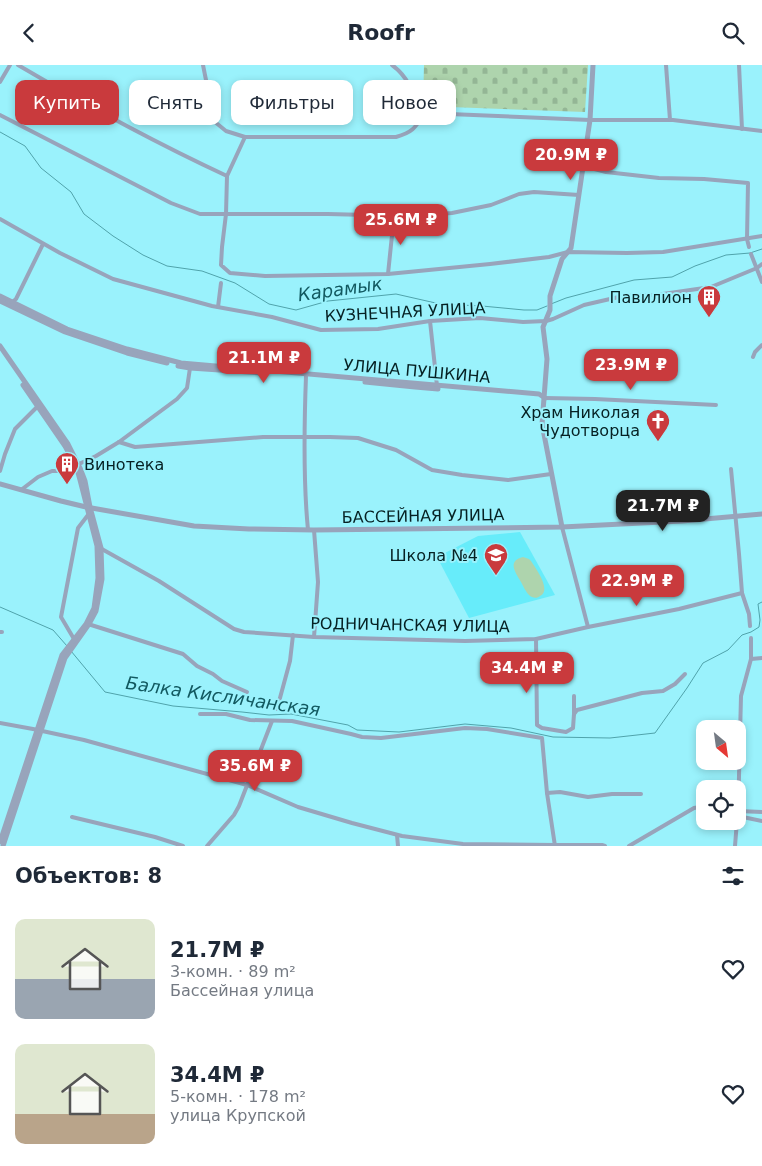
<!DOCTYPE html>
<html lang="ru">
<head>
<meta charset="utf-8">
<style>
	:root { --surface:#fff; --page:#f6f6f7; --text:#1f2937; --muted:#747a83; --accent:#c93a3d }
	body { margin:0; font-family:"DejaVu Sans",sans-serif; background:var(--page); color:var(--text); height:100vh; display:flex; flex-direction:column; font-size:19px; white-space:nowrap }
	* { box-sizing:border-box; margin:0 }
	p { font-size:16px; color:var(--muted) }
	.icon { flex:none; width:28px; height:28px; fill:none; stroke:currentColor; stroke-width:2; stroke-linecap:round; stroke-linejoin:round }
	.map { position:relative; height:781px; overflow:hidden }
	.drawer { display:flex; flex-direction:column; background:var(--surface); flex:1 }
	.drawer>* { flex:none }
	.guide { position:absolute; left:15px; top:15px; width:500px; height:45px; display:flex; gap:10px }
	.needle { width:32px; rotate:151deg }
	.buttons { position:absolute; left:696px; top:655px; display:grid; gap:10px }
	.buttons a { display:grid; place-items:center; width:50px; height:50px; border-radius:10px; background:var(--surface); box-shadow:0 2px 8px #0003; font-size:25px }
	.price { position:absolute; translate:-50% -42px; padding:0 11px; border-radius:10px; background:var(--accent); color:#fff; font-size:16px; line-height:32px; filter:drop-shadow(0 1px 2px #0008) }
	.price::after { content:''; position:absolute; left:50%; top:30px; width:15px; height:11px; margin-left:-8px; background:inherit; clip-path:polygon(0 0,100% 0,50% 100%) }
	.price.selected { background:#222; color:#fff }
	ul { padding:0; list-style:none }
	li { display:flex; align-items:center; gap:15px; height:125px; padding:0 15px }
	li span { display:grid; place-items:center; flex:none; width:140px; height:100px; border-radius:10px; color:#555 }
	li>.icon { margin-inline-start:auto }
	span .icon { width:60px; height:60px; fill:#fffc; stroke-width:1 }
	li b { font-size:21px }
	h2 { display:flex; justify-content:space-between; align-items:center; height:60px; padding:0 15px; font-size:21px }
	.tag { padding:0 18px; border-radius:10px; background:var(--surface); box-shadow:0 2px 8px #0003; font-size:18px; line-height:45px }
	.tag.selected { background:var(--accent); color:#fff }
	header { display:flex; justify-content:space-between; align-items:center; height:65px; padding:0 15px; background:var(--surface); font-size:22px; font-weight:700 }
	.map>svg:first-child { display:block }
	.built { fill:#67ecfa }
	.grass { fill:#aed4ad }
	.cemetery { fill:url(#cemetery-stones) }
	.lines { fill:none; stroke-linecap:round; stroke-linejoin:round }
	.stream { stroke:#50a3ab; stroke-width:1 }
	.minor { stroke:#98a4bb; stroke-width:4 }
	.tertiary { stroke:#98a4bb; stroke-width:5 }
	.labels { text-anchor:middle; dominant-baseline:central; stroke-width:4; stroke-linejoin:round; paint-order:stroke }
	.poi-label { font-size:16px; fill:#062123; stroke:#9af2fc; text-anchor:end }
	.street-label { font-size:16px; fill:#062123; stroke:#9af2fc }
	.water-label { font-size:18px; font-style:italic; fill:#125960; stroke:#9af2fc }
</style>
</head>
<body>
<header><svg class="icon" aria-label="back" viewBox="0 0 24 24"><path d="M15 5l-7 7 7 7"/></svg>Roofr<svg class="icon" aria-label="search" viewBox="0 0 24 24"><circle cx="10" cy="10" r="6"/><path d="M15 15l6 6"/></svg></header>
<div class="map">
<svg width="762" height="781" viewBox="0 0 762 781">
	<defs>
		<pattern id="cemetery-stones" width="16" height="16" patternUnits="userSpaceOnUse" patternTransform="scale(1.25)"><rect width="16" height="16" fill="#aed4ad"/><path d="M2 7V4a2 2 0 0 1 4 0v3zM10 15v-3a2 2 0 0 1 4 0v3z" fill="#94b695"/></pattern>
	</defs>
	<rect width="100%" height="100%" fill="#9af2fc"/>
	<path class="built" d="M520,467L555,530L469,553L437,492L478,471Z"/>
	<path class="grass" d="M523,492L529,494L531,496C536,504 552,525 540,531C537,534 532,533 529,530C526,527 523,521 521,517C515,507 507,496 523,492Z"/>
	<path class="cemetery" d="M424,0H588L585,47L423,41Z"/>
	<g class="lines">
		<g class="stream">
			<path d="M0,67L25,81L41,103L71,127L84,149L113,171L143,190L167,201L202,206L235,218L269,239L296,245L328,236L396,229L440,239L482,241L524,245H537L547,241"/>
			<path d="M551,239L566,233L634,215L672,212L695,201L726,190L750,188L762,184"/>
			<path d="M0,542L53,565L67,581"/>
			<path d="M71,586L105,627L173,641L242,647L269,650L291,649L348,660L357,665L399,667L465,659L511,663L553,672L610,673L655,668L687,623L703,598L728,585L742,570L751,567L759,562L760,555L758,539L762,537"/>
		</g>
		<g class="minor">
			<path d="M18,0C86,40 156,78 227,111"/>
			<path d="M203,0L208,25L206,34L215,57L226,66L245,72H396C413,67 415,63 425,48L590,55H673L762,66"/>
			<path d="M392,0C406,10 414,26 416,42L425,48"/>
			<path d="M666,0L670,55"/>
			<path d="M739,0L742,64"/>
			<path d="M0,17L10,0"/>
			<path d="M178,38L206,34"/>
			<path d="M0,50L171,138L200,149H328L406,151L452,148L491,140L519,129L534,127L579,130"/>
			<path d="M245,72L227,111L226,149L222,182L221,200L230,208L265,211L388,209L490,199L549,192L568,187L627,188L663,187L762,171"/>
			<path d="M583,101L606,107L659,113L704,114L748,118L747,174L749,182"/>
			<path d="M0,154L60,188L113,214L212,241L272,252L321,265L378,264L430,256L480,253L523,257L546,256L553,254L584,240L623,231L656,230L711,222L757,203L762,199"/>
			<path d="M751,189L762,217"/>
			<path d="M388,209L394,151"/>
			<path d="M11,238L16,234L43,179"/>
			<path d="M218,242L221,218"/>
			<path d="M430,256L437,321"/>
			<path d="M753,292L755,287L762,280"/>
			<path d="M306,311C304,363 303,414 308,465"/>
			<path d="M545,333L595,334L716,340"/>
			<path d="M119,377L135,382L263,372H330L358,373L396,385L432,405L462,410L508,415L551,409"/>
			<path d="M731,404L739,489L742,528L749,549L750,561"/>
			<path d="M0,406L5,389L15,364L38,341"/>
			<path d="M21,425L38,412L52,406H64L96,391L119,377L177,334L187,323L190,303"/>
			<path d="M562,462L588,562"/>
			<path d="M314,465L318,517L314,572"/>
			<path d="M100,483L159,516L234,564L244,567L314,572L465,576L536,574L588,562L679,544L742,528"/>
			<path d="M88,559L183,589L197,601L213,609L222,616L247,627"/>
			<path d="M0,567H2"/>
			<path d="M74,574L61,552L78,463L88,450"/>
			<path d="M536,574L537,660L542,663L566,667L573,663L574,649L577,645L642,628L663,626L675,619L685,609"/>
			<path d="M751,594L762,593"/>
			<path d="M574,631V649"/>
			<path d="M277,644L290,596L293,570"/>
			<path d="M200,649H226L250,655L292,656L351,669L362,672L381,673L465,663L487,664L542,673L547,728L555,781"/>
			<path d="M0,658L33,664L84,675L247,720L298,742L352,758L402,771L463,779L555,780H602L605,781"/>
			<path d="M547,728L560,727L588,732L612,729H641"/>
			<path d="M738,746L762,747"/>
			<path d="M738,751L741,631L751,594V573"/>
			<path d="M738,751L762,756"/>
			<path d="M72,752L155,772L183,781"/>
			<path d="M397,770L398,781"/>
			<path d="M207,781L234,750L239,741L272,656"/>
			<path d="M629,781L694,743L705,741"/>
			<path d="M735,781L737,756"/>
		</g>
		<g class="tertiary">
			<path d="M0,231L67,264L127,284L181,298L539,329L545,333"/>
			<path d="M0,236L65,267L127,288L167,298"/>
			<path d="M0,281L68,379L80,403L85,416L90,442L101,483L102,514L96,546L89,559L65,593L3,781"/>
			<path d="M178,301L190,303L262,308"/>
			<path d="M365,317L415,322L438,324"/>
			<path d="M23,320L65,381L71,392"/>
			<path d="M0,419L61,436L86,442L194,461L249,464L314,465L562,462L682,456L762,449"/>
			<path d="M562,462L542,359L547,294L543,262L550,245V231L562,194L571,183L590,55L593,0"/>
			<path d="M0,777L62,590L86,559L94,543L98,513L97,481L80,415L77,404"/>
		</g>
	</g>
	<defs>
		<g id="building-pin" transform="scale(1.25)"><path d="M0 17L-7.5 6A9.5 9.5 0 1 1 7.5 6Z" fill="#c93a3d" stroke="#9af2fc"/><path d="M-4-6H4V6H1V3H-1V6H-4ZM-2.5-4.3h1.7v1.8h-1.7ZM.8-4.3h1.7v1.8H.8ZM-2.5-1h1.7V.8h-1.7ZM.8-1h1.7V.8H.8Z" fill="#fff"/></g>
		<g id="church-pin" transform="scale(1.25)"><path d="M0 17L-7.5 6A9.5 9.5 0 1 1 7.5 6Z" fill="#c93a3d" stroke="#9af2fc"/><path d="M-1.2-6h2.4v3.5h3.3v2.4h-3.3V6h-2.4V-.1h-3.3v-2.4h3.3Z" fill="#fff"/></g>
		<g id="school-pin" transform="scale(1.25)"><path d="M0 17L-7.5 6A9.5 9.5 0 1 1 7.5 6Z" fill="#c93a3d" stroke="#9af2fc"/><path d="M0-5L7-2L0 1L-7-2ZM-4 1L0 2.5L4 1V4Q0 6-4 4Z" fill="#fff"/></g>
	</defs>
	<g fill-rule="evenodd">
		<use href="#building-pin" x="709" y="232"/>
		<use href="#church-pin" x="658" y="356"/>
		<use href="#building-pin" x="67" y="399"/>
		<use href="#school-pin" x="496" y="490"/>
	</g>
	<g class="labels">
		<g class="poi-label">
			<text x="692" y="232">Павилион</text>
			<text x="640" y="347">Храм Николая<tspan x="640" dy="18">Чудотворца</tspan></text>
			<text x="84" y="399" text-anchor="start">Винотека</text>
			<text x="478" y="490">Школа №4</text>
		</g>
		<g class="street-label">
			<text transform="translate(405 247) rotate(-3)">КУЗНЕЧНАЯ УЛИЦА</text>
			<text transform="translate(417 306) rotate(5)">УЛИЦА ПУШКИНА</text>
			<text transform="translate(423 451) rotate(-1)">БАССЕЙНАЯ УЛИЦА</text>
			<text transform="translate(410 560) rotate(1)">РОДНИЧАНСКАЯ УЛИЦА</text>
		</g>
		<g class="water-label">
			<text transform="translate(340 224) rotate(-8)">Карамык</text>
			<text transform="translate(223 631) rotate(8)">Балка Кисличанская</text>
		</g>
	</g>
</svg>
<div class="buttons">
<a><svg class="needle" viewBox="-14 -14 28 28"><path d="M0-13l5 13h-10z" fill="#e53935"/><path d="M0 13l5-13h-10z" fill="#747a83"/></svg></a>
<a><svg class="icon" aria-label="locate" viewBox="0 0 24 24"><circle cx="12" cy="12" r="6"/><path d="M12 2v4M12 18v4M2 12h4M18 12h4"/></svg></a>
</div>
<b class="price" style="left:571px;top:116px">20.9M ₽</b>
<b class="price" style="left:401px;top:181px">25.6M ₽</b>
<b class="price" style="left:264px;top:319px">21.1M ₽</b>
<b class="price" style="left:631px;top:326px">23.9M ₽</b>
<b class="price selected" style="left:663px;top:467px">21.7M ₽</b>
<b class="price" style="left:637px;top:542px">22.9M ₽</b>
<b class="price" style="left:527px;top:629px">34.4M ₽</b>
<b class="price" style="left:255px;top:727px">35.6M ₽</b>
<div class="guide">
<a class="tag selected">Купить</a>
<a class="tag">Снять</a>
<a class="tag">Фильтры</a>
<a class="tag">Новое</a>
</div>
</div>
<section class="drawer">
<h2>Объектов: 8<svg class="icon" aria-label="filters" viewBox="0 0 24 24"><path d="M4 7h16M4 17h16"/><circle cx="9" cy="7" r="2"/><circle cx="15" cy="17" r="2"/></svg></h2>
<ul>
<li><span style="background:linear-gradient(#dfe7d0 60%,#9aa5b1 0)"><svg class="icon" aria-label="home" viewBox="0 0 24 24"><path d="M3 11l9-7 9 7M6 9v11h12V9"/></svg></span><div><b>21.7M ₽</b><p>3-комн. · 89 m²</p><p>Бассейная улица</p></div><svg class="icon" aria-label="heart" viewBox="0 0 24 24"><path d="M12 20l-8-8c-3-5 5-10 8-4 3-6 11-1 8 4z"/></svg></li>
<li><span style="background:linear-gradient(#dfe7d0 70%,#b9a48a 0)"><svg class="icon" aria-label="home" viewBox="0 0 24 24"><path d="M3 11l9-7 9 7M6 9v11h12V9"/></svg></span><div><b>34.4M ₽</b><p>5-комн. · 178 m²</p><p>улица Крупской</p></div><svg class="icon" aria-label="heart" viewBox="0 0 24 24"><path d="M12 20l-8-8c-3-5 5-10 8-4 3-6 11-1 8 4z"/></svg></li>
</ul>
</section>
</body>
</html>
